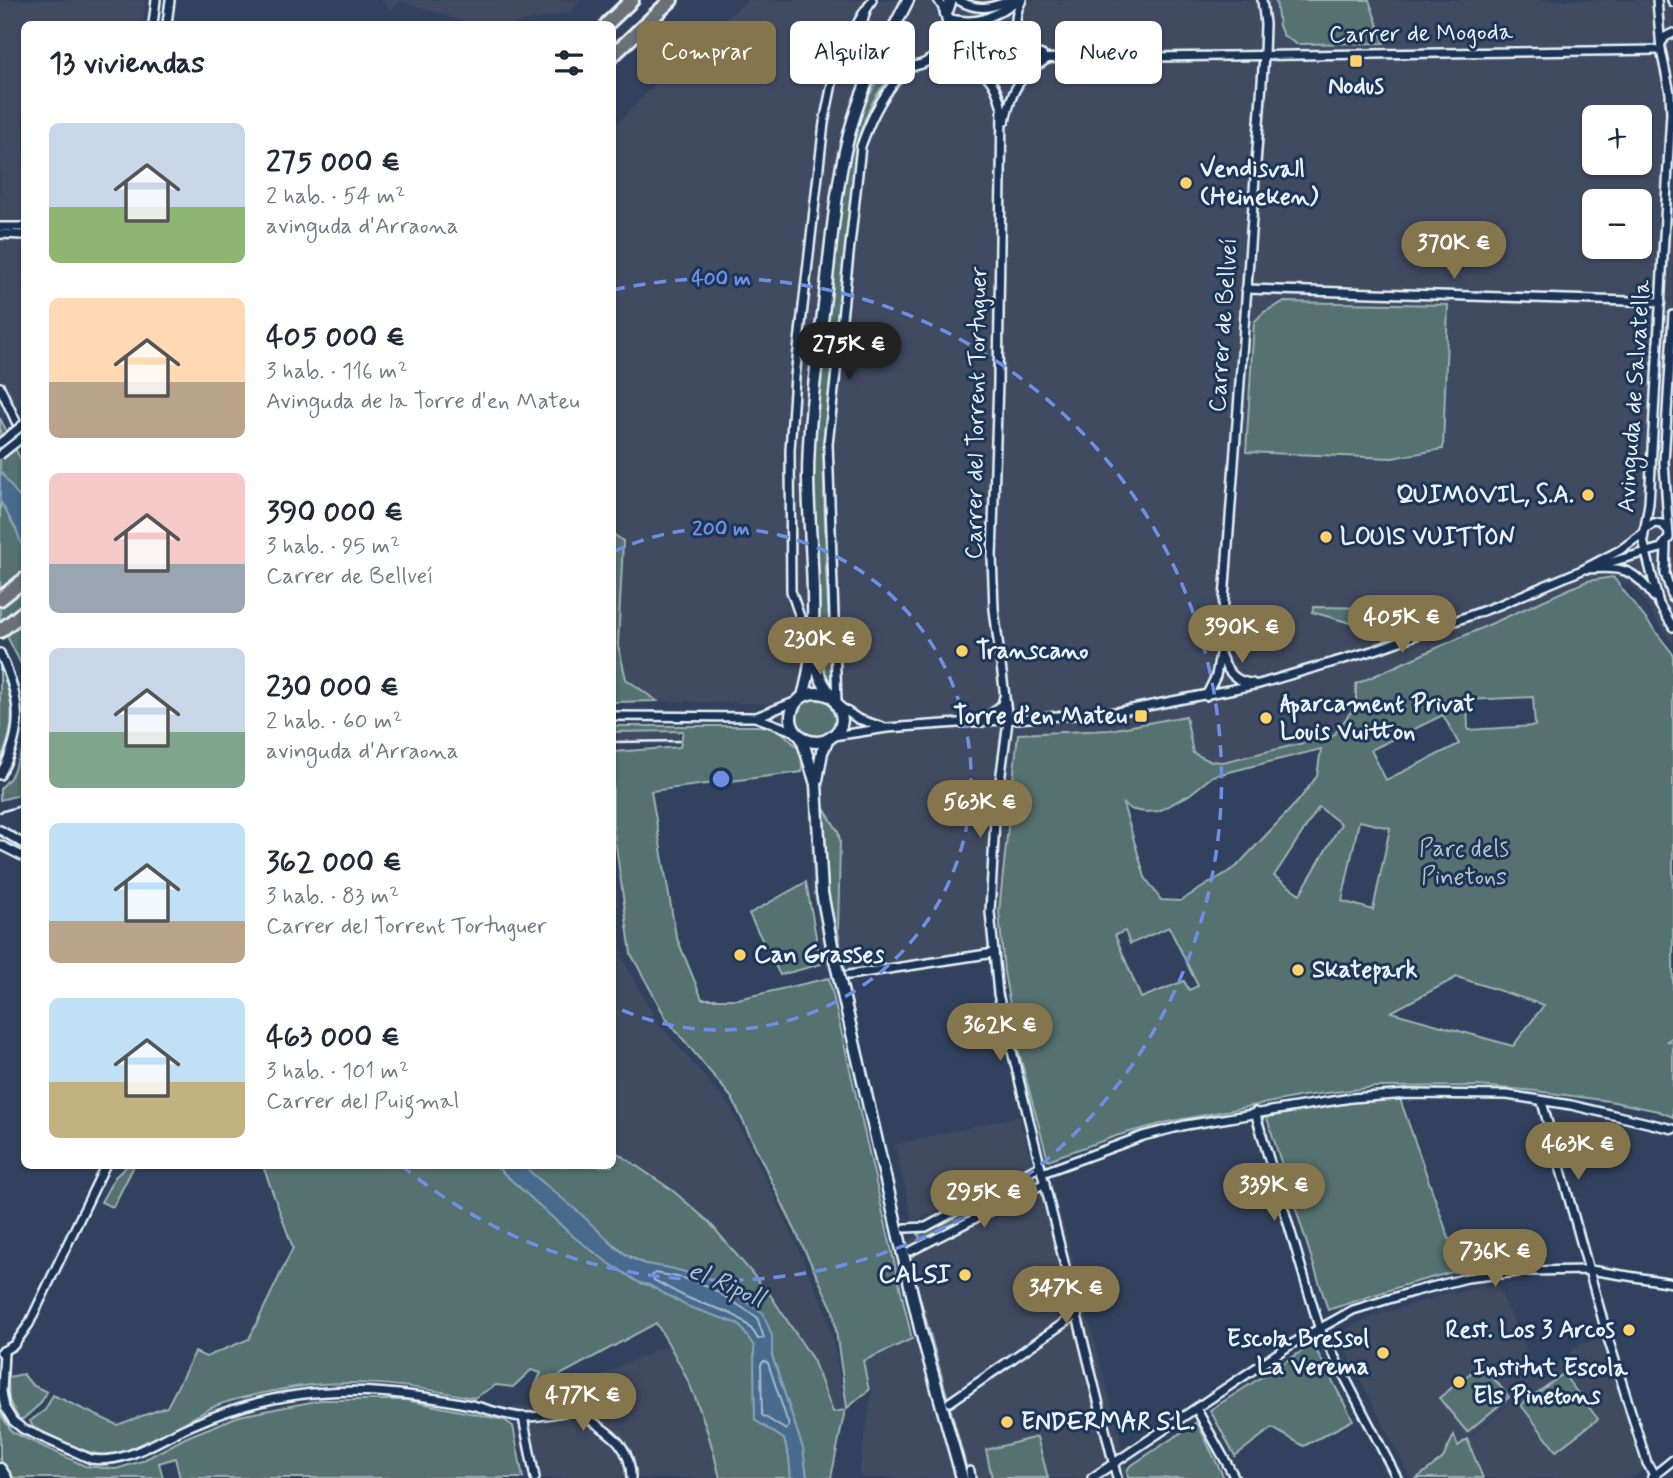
<!DOCTYPE html>
<html lang="es">
<head>
<meta charset="utf-8">
<style>
	:root { --surface:#fff; --page:#f2f2f3; --text:#1f2937; --muted:#747a83; --accent:#84754c }
	body { margin:0; font-family:Mynerve,sans-serif; background:var(--page); color:var(--text); height:100vh; display:flex; flex-direction:column; font-size:26px; white-space:nowrap }
	* { box-sizing:border-box; margin:0 }
	p { font-size:23px; color:var(--muted) }
	.icon { flex:none; width:38px; height:38px; fill:none; stroke:currentColor; stroke-width:2; stroke-linecap:round; stroke-linejoin:round }
	.map { position:relative; flex:1; overflow:hidden }
	.drawer { position:absolute; left:21px; top:21px; width:595px; height:1148px; display:flex; flex-direction:column; background:var(--surface); border-radius:10px; box-shadow:0 2px 5px #0004 }
	.drawer>* { flex:none }
	.banner { position:absolute; left:637px; top:21px; width:665px; height:63px; display:flex; gap:14px }
	.buttons { position:absolute; left:1582px; top:105px; display:grid; gap:14px }
	.buttons a { display:grid; place-items:center; width:70px; height:70px; border-radius:10px; background:var(--surface); box-shadow:0 2px 5px #0004; font-size:35px }
	.price { position:absolute; translate:-50% -60px; padding:0 16px; border-radius:24px; background:var(--accent); color:#fff; font-size:23px; line-height:46px; filter:drop-shadow(0 2px 4px #0008) }
	.price::after { content:''; position:absolute; left:50%; top:42px; width:21px; height:16px; margin-left:-10px; background:inherit; clip-path:polygon(0 0,100% 0,50% 100%) }
	.price.current { background:#222; color:#fff }
	ul { padding:0; list-style:none }
	li { display:flex; align-items:center; gap:21px; height:175px; padding:0 28px }
	li span { display:grid; place-items:center; flex:none; width:196px; height:140px; border-radius:10px; color:#555 }
	li>.icon { margin-inline-start:auto }
	span .icon { width:84px; height:84px; fill:#fffc; stroke-width:1 }
	li b { font-size:30px }
	h2 { display:flex; justify-content:space-between; align-items:center; height:84px; padding:0 28px; font-size:30px }
	.pill { padding:0 24px; border-radius:10px; background:var(--surface); box-shadow:0 2px 5px #0004; font-size:24px; line-height:63px }
	.pill.current { background:var(--accent); color:#fff }
	.map>svg:first-child { display:block }
	.built { fill:#404b62; fill-rule:evenodd }
	.green { fill:#557270; stroke:#9eb2b4; stroke-width:2; fill-rule:evenodd }
	.water { fill:#466a8d; stroke:#87a0b8; stroke-width:2 }
	.lines { fill:none; stroke-linecap:round; stroke-linejoin:round }
	.shore { stroke:#a7bbcd; stroke-width:2 }
	.street-casing { stroke:#e8f1f8; stroke-width:12 }
	.secondary-casing { stroke:#e8f1f8; stroke-width:15 }
	.highway-casing { stroke:#e8f1f8; stroke-width:18 }
	.street { stroke:#1d3557; stroke-width:7 }
	.secondary { stroke:#1d3557; stroke-width:10 }
	.highway { stroke:#6a7074; stroke-width:12 }
	.rail { stroke:#e8f1f8; stroke-width:2.5 }
	.street-bridge-casing { stroke:#e8f1f8; stroke-width:12; stroke-linecap:butt }
	.secondary-bridge-casing { stroke:#e8f1f8; stroke-width:15; stroke-linecap:butt }
	.street-bridge { stroke:#1d3557; stroke-width:7 }
	.secondary-bridge { stroke:#1d3557; stroke-width:10 }
	.ring { fill:none; stroke:#6e8fe5; stroke-width:3.5; stroke-dasharray:12 9 }
	.poi-dot { fill:#ffd166; stroke:#1d3557; stroke-width:2.5 }
	.labels { text-anchor:middle; dominant-baseline:central; stroke-width:6; stroke-linejoin:round; paint-order:stroke }
	.street-label { font-size:24px; fill:#e8f1f8; stroke:#1d3557 }
	.poi-label { font-size:24px; font-weight:bold; fill:#e8f1f8; stroke:#1d3557; text-anchor:start }
	.park-label { font-size:24px; fill:#b5c5c8; stroke:#1d3557 }
	.water-label { font-size:26px; font-style:italic; fill:#afc2d3; stroke:#1d3557 }
	.centre { fill:#6e8fe5; stroke:#1d3557; stroke-width:3.5 }
	.ring-label { font-size:21px; text-anchor:middle; font-weight:bold; fill:#6e8fe5; stroke:#1d3557; stroke-width:6; stroke-linejoin:round; paint-order:stroke }
</style>
</head>
<body>
<div class="map">
<svg width="1673" height="1478" viewBox="0 0 1673 1478">
	<rect width="100%" height="100%" fill="#32425e"/>
	<filter id="ink" filterUnits="userSpaceOnUse"><feTurbulence type="fractalNoise" baseFrequency=".0143" numOctaves="2"/><feDisplacementMap in="SourceGraphic" scale="14" xChannelSelector="R" yChannelSelector="G"/><feConvolveMatrix kernelMatrix="1 2 1 2 8 2 1 2 1" color-interpolation-filters="sRGB"/></filter>
	<g filter="url(#ink)">
		<g class="built">
			<path d="M0,0H146L143,24H24V404L0,418Z"/>
			<path d="M380,0H582L568,13L513,24H472L401,1L391,10Z"/>
			<path d="M748,0H1673V644L1635,588L1612,577L1587,581L1388,670L1356,704L1333,736L1223,762L1210,761L1193,753L1185,716L1110,730L999,911L1002,954L827,970L811,886L808,772L800,748L781,736L778,704L657,701L626,679L618,645L623,541L613,533V129L666,72ZM1594,117H1640V163H1594ZM1594,201H1640V247H1594Z"/>
			<path d="M613,732H679V744L613,745Z"/>
			<path d="M613,859H616L622,958L657,1022L729,1105L779,1206L826,1311L836,1355L845,1410L833,1412L813,1360L771,1296L709,1222L672,1190L613,1150Z"/>
			<path d="M1019,1116L1032,1165L913,1222L895,1145Z"/>
			<path d="M1050,1176L1120,1437L1128,1478H863L859,1473L872,1391L863,1361L914,1338L894,1247Z"/>
			<path d="M1497,1285L1539,1378L1581,1344L1603,1339L1641,1463L1642,1471L1632,1478H1485L1468,1439L1536,1380L1458,1445L1454,1434L1442,1456L1414,1478H1410L1339,1337L1343,1330L1350,1326L1383,1313L1452,1292L1454,1295L1470,1289Z"/>
			<path d="M670,1344L701,1406L720,1478H528L513,1406H531L547,1402L566,1391Z"/>
		</g>
		<g class="green">
			<path d="M1276,0H1369L1384,43L1296,44L1283,35L1279,26Z"/>
			<path d="M883,69L894,74C875,92 866,114 858,139L823,444L826,571L833,690L826,682L819,661L813,447L817,407L830,283L849,149L861,111Z"/>
			<path d="M1283,302L1448,305L1443,449L1392,458L1246,452L1254,322L1264,312Z"/>
			<path d="M0,418L24,466V504L0,471Z"/>
			<path d="M0,501L16,529L24,550V670L0,622Z"/>
			<path d="M612,533L623,541L618,645L626,679L657,701L613,702Z"/>
			<path d="M1613,577L1673,654V1037L1667,1041L1673,1042V1117L1658,1111L1609,1101L1536,1091L1478,1086L1375,1087L1303,1096L1168,1122L1119,1135L1048,1160L1018,1049L1004,972L999,911L1018,734L1110,730L1186,716L1193,753L1210,761L1223,762L1333,736L1356,705V684L1587,581ZM1533,697L1535,726L1468,730L1467,700ZM1443,715L1459,744L1386,780L1371,750ZM1321,749L1317,776L1299,800L1236,867L1180,901L1161,900L1145,877L1123,804L1133,810L1146,812L1159,811L1189,795L1213,776ZM1319,807L1341,824L1300,894L1274,876ZM1359,821L1390,828L1373,910L1342,901ZM1169,927L1198,986L1189,990L1184,981L1141,998L1115,935L1125,931L1130,944ZM1457,977L1544,1005L1513,1046L1391,1012Z"/>
			<path d="M1314,607L1388,608V638L1384,639L1383,633L1379,631L1312,612Z"/>
			<path d="M0,664C13,701 18,724 0,760Z"/>
			<circle cx="816" cy="718" r="21"/>
			<path d="M612,726H760L779,729L802,752V772L651,791L676,936L702,999H738L829,978L912,1339L863,1361L869,1390L847,1408L833,1310L796,1232L732,1098L667,1020L631,954L613,825V752L680,747L683,731L613,732Z"/>
			<path d="M24,747V794L0,800V789L10,778Z"/>
			<path d="M823,807L838,831L840,841L838,931L845,974L912,1268L968,1473L966,1475L920,1306L840,962L828,890Z"/>
			<path d="M806,882L821,964L780,975L749,914Z"/>
			<path d="M1400,1099L1460,1270L1408,1284L1328,1310L1266,1115L1350,1102Z"/>
			<path d="M613,1150L672,1190L709,1222L771,1296L813,1360L833,1412L845,1410L831,1478H807L803,1449L772,1355V1336L762,1313L710,1279L670,1268L645,1264L625,1254L523,1166H612Z"/>
			<path d="M127,1166H134L113,1207L101,1202L115,1177Z"/>
			<path d="M263,1166H496L574,1237L606,1261L640,1283L649,1285L687,1306L739,1324L754,1346L755,1420L784,1439L789,1457L791,1478H720C706,1418 689,1375 656,1323L540,1386H535L541,1373L531,1370L513,1387L496,1385L474,1398C411,1385 344,1376 279,1390C259,1394 236,1398 218,1405C188,1418 136,1455 107,1455C81,1454 55,1437 33,1427L30,1421L45,1410L53,1395L117,1425L167,1407L195,1352L206,1357L249,1339L293,1248Z"/>
			<path d="M1033,1175L1035,1181L921,1241L918,1234Z"/>
			<path d="M1313,1344L1353,1420L1304,1446L1272,1428L1235,1456L1210,1410Z"/>
			<path d="M1482,1364L1509,1397L1467,1432L1439,1398Z"/>
			<path d="M23,1374L32,1385L47,1392L40,1404L23,1419H19L9,1401L8,1377Z"/>
			<path d="M1563,1374L1598,1419L1556,1451L1521,1405Z"/>
			<path d="M321,1400H406L504,1420L513,1426L523,1478H180L175,1458L159,1463L163,1478H13L0,1459V1413L12,1432L85,1466L116,1469L142,1461L187,1437L239,1416Z"/>
			<path d="M1197,1422L1224,1478H1128L1127,1471L1129,1467Z"/>
			<path d="M1454,1435L1458,1446L1467,1439L1483,1478H1417L1443,1458Z"/>
			<path d="M1037,1437L1048,1478H992L986,1450Z"/>
		</g>
		<g class="water">
			<path d="M0,471L24,504V550L16,529L0,501Z"/>
			<path d="M496,1166H523L581,1214L615,1247L631,1258L645,1264L670,1268L710,1279L763,1313L772,1336V1356L803,1449L807,1478H791L789,1457L784,1439L755,1420L754,1346L739,1324L687,1306L649,1285L640,1283L606,1261L574,1237Z"/>
		</g>
		<g class="lines">
			<g class="shore">
				<path d="M655,1273L683,1278L708,1286L757,1317L764,1338L758,1339C743,1310 715,1310 688,1298C676,1293 665,1286 654,1280L652,1276Z"/>
				<path d="M764,1361L768,1363L789,1426L786,1430L762,1415L761,1364Z"/>
			</g>
			<g class="street-casing">
				<g id="street">
					<path d="M872,0C833,57 929,97 945,36C949,23 946,11 938,0"/>
					<path d="M958,0C979,12 990,8 1012,0"/>
					<path d="M1022,0C1010,22 1016,47 1042,55"/>
					<path d="M1657,0L1661,50L1670,93L1671,113L1649,503L1643,540L1659,604L1673,627"/>
					<path d="M1672,0L1673,2"/>
					<path d="M946,18C978,26 992,18 1018,0"/>
					<path d="M153,24L156,0"/>
					<path d="M167,24L170,0"/>
					<path d="M1662,42L1665,37L1673,33"/>
					<path d="M955,59C985,70 995,78 1002,109L998,382L992,556L994,609L1008,721L995,819L990,912L998,994L1117,1478"/>
					<path d="M929,60L1661,50"/>
					<path d="M1005,121C1012,89 1019,76 1047,59"/>
					<path d="M0,227H24"/>
					<path d="M0,234L24,235"/>
					<path d="M1246,289L1661,302"/>
					<path d="M0,387L24,439"/>
					<path d="M1644,529L1654,523L1662,524L1667,529"/>
					<path d="M1666,545L1665,574L1673,598"/>
					<path d="M1600,565L1661,548L1669,538L1664,462L1673,315"/>
					<path d="M1587,569C1620,566 1634,568 1654,597"/>
					<path d="M810,646L791,591L790,450L795,377L824,123L837,59L865,10"/>
					<path d="M0,653C21,699 25,729 0,775"/>
					<path d="M1221,656C1227,671 1235,682 1252,683"/>
					<path d="M1206,696L1216,676L1220,654L1264,55L1265,24L1262,0"/>
					<path d="M837,702L828,444L861,146C872,115 885,89 909,67"/>
					<path d="M839,706L858,719L883,727"/>
					<path d="M612,716L755,717L798,733"/>
					<path d="M756,717L797,701"/>
					<path d="M983,722L1002,704L1004,697"/>
					<path d="M833,736L887,728L1117,712L1259,684L1375,650L1499,605L1582,570L1620,550L1642,534"/>
					<path d="M0,830L24,844"/>
					<path d="M0,845L24,857"/>
					<path d="M849,975L994,953"/>
					<path d="M1542,1102L1607,1335L1647,1463L1656,1478"/>
					<path d="M1255,1112L1319,1327L1397,1478"/>
					<path d="M1042,1173L1143,1136L1186,1125L1351,1098L1409,1094L1507,1095L1571,1105L1673,1129"/>
					<path d="M906,1228L926,1227L1040,1166"/>
					<path d="M911,1251L1045,1183"/>
					<path d="M4,1351L2,1392L5,1408L13,1421L23,1429L91,1459C128,1464 157,1440 190,1426C224,1411 259,1400 297,1395C354,1387 409,1393 466,1404C484,1407 504,1416 523,1417C539,1418 559,1412 576,1410C603,1430 631,1440 631,1478"/>
					<path d="M1,1352L14,1345L29,1324L105,1166"/>
					<path d="M950,1402L1077,1314"/>
					<path d="M1197,1410L1235,1478"/>
					<path d="M523,1417L535,1478"/>
					<path d="M970,1471L971,1478"/>
					<path d="M1652,1477L1673,1460"/>
					<path d="M1092,1478L1290,1345L1353,1310L1412,1292L1467,1278L1525,1271L1590,1270L1673,1283"/>
				</g>
			</g>
			<g class="secondary-casing">
				<g id="secondary">
					<path d="M946,14L951,0"/>
					<path d="M888,39L908,0"/>
					<path d="M813,656C816,666 819,677 825,686C834,702 855,721 830,738C823,743 812,743 804,739C775,721 799,680 832,697"/>
					<path d="M803,696C822,634 809,545 808,479C808,421 817,363 824,305C834,223 837,138 876,63"/>
					<path d="M801,736L816,784L822,893L833,951L920,1328L962,1478"/>
					<path d="M817,780L822,752L828,739"/>
					<path d="M0,1469L6,1478"/>
				</g>
			</g>
			<g class="highway-casing">
				<g id="highway">
					<path d="M607,24L632,0"/>
					<path d="M612,56L671,0"/>
					<path d="M0,599L24,580"/>
					<path d="M0,631L24,612"/>
				</g>
			</g>
			<use href="#street" class="street"/>
			<use href="#secondary" class="secondary"/>
			<use href="#highway" class="highway"/>
			<g class="rail">
				<path d="M612,742L679,741"/>
				<path d="M0,812L24,805"/>
			</g>
			<g class="street-bridge-casing">
				<g id="street-bridge">
					<path d="M0,443L24,424"/>
					<path d="M0,455L24,436"/>
				</g>
			</g>
			<g class="secondary-bridge-casing">
				<path id="secondary-bridge" d="M876,63L888,39"/>
			</g>
			<use href="#street-bridge" class="street-bridge"/>
			<use href="#secondary-bridge" class="secondary-bridge"/>
		</g>
	</g>
	<g class="ring">
		<path d="M613 552A251 251 0 1 1 613 1006"/>
		<path d="M613 290A501 501 0 1 1 402 1166"/>
	</g>
	<g class="poi-dot">
		<rect x="1349" y="54" width="14" height="14" rx="3.5"/>
		<circle cx="1186" cy="183" r="7"/>
		<circle cx="1588" cy="495" r="7"/>
		<circle cx="1326" cy="537" r="7"/>
		<circle cx="962" cy="651" r="7"/>
		<rect x="1134" y="709" width="14" height="14" rx="3.5"/>
		<circle cx="1266" cy="718" r="7"/>
		<circle cx="740" cy="955" r="7"/>
		<circle cx="1298" cy="970" r="7"/>
		<circle cx="965" cy="1275" r="7"/>
		<circle cx="1629" cy="1330" r="7"/>
		<circle cx="1383" cy="1353" r="7"/>
		<circle cx="1459" cy="1382" r="7"/>
		<circle cx="1007" cy="1422" r="7"/>
	</g>
	<g class="labels">
		<g class="street-label">
			<text transform="translate(1421 34) rotate(-1)">Carrer de Mogoda</text>
			<text transform="translate(1224 325) rotate(-86)">Carrer de Bellveí</text>
			<text transform="translate(1635 396) rotate(-86)">Avinguda de Salvatella</text>
			<text transform="translate(977 413) rotate(-89)">Carrer del Torrent Tortuguer</text>
		</g>
		<g class="poi-label">
			<text x="1356" y="86" text-anchor="middle">Nodus</text>
			<text x="1200" y="169">Vendisvall<tspan x="1200" dy="28">(Heineken)</tspan></text>
			<text x="1574" y="495" text-anchor="end">QUIMOVIL, S.A.</text>
			<text x="1340" y="537">LOUIS VUITTON</text>
			<text x="976" y="651">Transcano</text>
			<text x="1280" y="704">Aparcament Privat<tspan x="1280" dy="28">Louis Vuitton</tspan></text>
			<text x="1127" y="716" text-anchor="end">Torre d’en Mateu</text>
			<text x="754" y="955">Can Grasses</text>
			<text x="1312" y="970">Skatepark</text>
			<text x="951" y="1275" text-anchor="end">CALSI</text>
			<text x="1615" y="1330" text-anchor="end">Rest. Los 3 Arcos</text>
			<text x="1369" y="1339" text-anchor="end">Escola Bressol<tspan x="1369" dy="28">La Verema</tspan></text>
			<text x="1473" y="1368">Institut Escola<tspan x="1473" dy="28">Els Pinetons</tspan></text>
			<text x="1021" y="1422">ENDERMAR S.L.</text>
		</g>
		<g class="park-label">
			<text x="1464" y="849">Parc dels<tspan x="1464" dy="28">Pinetons</tspan></text>
		</g>
		<g class="water-label">
			<text transform="translate(726 1285) rotate(23)">el Ripoll</text>
		</g>
	</g>
	<circle cx="721" cy="779" r="10" class="centre"/>
	<g class="ring-label">
		<text x="721" y="285">400 m</text>
		<text x="721" y="535">200 m</text>
	</g>
</svg>
<div class="buttons">
<a>+</a>
<a>−</a>
</div>
<b class="price" style="left:1454px;top:281px">370K €</b>
<b class="price current" style="left:849px;top:382px">275K €</b>
<b class="price" style="left:1402px;top:655px">405K €</b>
<b class="price" style="left:1242px;top:665px">390K €</b>
<b class="price" style="left:820px;top:677px">230K €</b>
<b class="price" style="left:980px;top:840px">563K €</b>
<b class="price" style="left:1000px;top:1063px">362K €</b>
<b class="price" style="left:1578px;top:1182px">463K €</b>
<b class="price" style="left:1274px;top:1223px">339K €</b>
<b class="price" style="left:984px;top:1230px">295K €</b>
<b class="price" style="left:1495px;top:1289px">736K €</b>
<b class="price" style="left:1066px;top:1326px">347K €</b>
<b class="price" style="left:583px;top:1433px">477K €</b>
<div class="banner">
<a class="pill current">Comprar</a>
<a class="pill">Alquilar</a>
<a class="pill">Filtros</a>
<a class="pill">Nuevo</a>
</div>
<section class="drawer">
<h2>13 viviendas<svg class="icon" aria-label="filters" viewBox="0 0 24 24"><path d="M4 7h16M4 17h16"/><circle cx="9" cy="7" r="2"/><circle cx="15" cy="17" r="2"/></svg></h2>
<ul>
<li><span style="background:linear-gradient(#c9d6e8 60%,#8fb573 0)"><svg class="icon" aria-label="home" viewBox="0 0 24 24"><path d="M3 11l9-7 9 7M6 9v11h12V9"/></svg></span><div><b>275 000 €</b><p>2 hab. · 54 m²</p><p>avinguda d'Arraona</p></div></li>
<li><span style="background:linear-gradient(#ffd9b3 60%,#b9a48a 0)"><svg class="icon" aria-label="home" viewBox="0 0 24 24"><path d="M3 11l9-7 9 7M6 9v11h12V9"/></svg></span><div><b>405 000 €</b><p>3 hab. · 116 m²</p><p>Avinguda de la Torre d'en Mateu</p></div></li>
<li><span style="background:linear-gradient(#f6c9c9 65%,#9aa5b1 0)"><svg class="icon" aria-label="home" viewBox="0 0 24 24"><path d="M3 11l9-7 9 7M6 9v11h12V9"/></svg></span><div><b>390 000 €</b><p>3 hab. · 95 m²</p><p>Carrer de Bellveí</p></div></li>
<li><span style="background:linear-gradient(#c9d6e8 60%,#7fa58c 0)"><svg class="icon" aria-label="home" viewBox="0 0 24 24"><path d="M3 11l9-7 9 7M6 9v11h12V9"/></svg></span><div><b>230 000 €</b><p>2 hab. · 60 m²</p><p>avinguda d'Arraona</p></div></li>
<li><span style="background:linear-gradient(#bfe0f5 70%,#b9a48a 0)"><svg class="icon" aria-label="home" viewBox="0 0 24 24"><path d="M3 11l9-7 9 7M6 9v11h12V9"/></svg></span><div><b>362 000 €</b><p>3 hab. · 83 m²</p><p>Carrer del Torrent Tortuguer</p></div></li>
<li><span style="background:linear-gradient(#bfe0f5 60%,#c2b280 0)"><svg class="icon" aria-label="home" viewBox="0 0 24 24"><path d="M3 11l9-7 9 7M6 9v11h12V9"/></svg></span><div><b>463 000 €</b><p>3 hab. · 101 m²</p><p>Carrer del Puigmal</p></div></li>
</ul>
</section>
</div>
</body>
</html>
